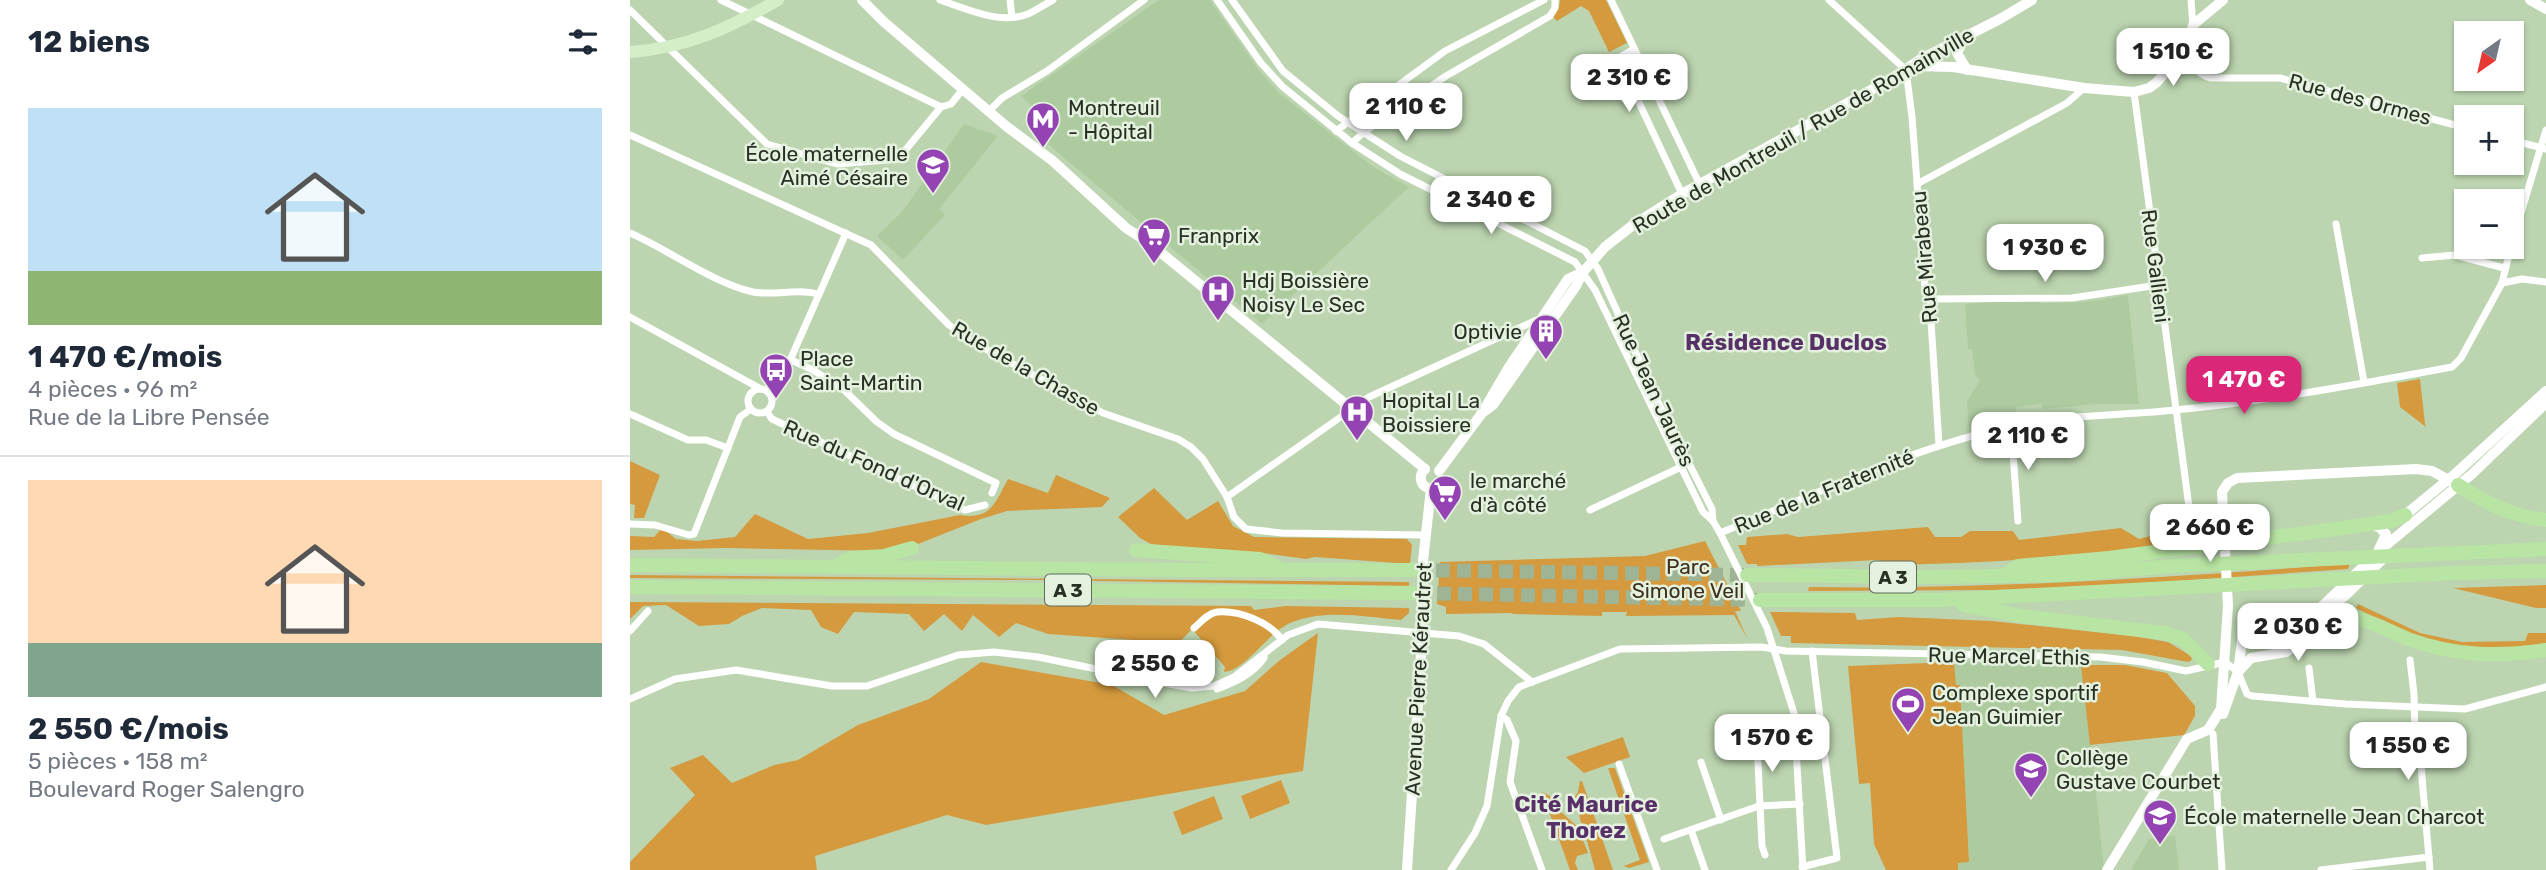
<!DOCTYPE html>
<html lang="fr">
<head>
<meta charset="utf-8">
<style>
	:root { --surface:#fff; --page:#f2f2f3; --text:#1f2937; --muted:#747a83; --line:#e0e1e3; --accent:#db2777 }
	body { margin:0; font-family:Rubik,sans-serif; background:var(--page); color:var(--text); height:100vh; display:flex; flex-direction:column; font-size:26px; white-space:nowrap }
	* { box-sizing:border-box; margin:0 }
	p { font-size:23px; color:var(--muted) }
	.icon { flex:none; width:38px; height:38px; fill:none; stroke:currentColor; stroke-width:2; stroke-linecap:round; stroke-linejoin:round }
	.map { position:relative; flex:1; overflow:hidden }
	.sheet { display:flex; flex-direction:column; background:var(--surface); width:630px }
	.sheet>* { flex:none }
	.needle { width:46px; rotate:214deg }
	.tools { position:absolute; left:1824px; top:21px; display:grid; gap:14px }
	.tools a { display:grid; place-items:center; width:70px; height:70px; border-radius:0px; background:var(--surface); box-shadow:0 2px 5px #0004; font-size:35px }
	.price { position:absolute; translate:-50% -60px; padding:0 16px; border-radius:14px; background:#fff; color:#222; font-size:23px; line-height:46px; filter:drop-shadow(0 2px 4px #0008) }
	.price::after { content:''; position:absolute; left:50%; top:42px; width:21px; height:16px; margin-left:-10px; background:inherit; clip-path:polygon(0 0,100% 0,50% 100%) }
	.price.selected { background:var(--accent); color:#fff }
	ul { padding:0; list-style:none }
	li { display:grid; align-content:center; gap:14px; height:371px; padding:0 28px }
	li+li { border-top:2px solid var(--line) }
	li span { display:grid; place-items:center; height:217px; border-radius:0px; color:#555 }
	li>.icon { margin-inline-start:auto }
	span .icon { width:126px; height:126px; fill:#fffc; stroke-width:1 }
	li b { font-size:30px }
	h2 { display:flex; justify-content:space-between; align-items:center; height:84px; padding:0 28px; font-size:30px }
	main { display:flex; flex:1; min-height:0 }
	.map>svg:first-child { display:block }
	.built { fill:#aecba0 }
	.green { fill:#d49a3d }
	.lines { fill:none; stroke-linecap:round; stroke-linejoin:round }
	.highway-tunnel { stroke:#9eb494; stroke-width:14; stroke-dasharray:14 7; stroke-linecap:butt }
	.street { stroke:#fff; stroke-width:7 }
	.secondary { stroke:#fff; stroke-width:10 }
	.primary { stroke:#d4efc8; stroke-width:12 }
	.highway { stroke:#b8e5a3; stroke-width:14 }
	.labels { text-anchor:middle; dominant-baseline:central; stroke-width:5; stroke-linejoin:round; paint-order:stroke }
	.shield { fill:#e4f1df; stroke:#606a5b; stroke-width:2 }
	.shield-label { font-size:19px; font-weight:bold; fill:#273022 }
	.street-label { font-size:21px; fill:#273022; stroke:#e4f1df }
	.poi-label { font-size:21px; fill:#273022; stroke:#e4f1df; text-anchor:start }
	.park-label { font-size:21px; fill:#3e301c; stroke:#e4f1df }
	.neighbourhood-label { font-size:23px; font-weight:bold; fill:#573067; stroke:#e4f1df }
</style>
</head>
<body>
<main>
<section class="sheet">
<h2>12 biens<svg class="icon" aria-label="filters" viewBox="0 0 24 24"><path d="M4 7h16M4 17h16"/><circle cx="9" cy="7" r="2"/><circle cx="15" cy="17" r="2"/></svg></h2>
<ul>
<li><span style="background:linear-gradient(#bfe0f5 75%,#8fb573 0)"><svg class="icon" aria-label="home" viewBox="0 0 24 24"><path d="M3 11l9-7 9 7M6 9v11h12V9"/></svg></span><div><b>1 470 €/mois</b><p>4 pièces · 96 m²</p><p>Rue de la Libre Pensée</p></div></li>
<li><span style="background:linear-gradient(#ffd9b3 75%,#7fa58c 0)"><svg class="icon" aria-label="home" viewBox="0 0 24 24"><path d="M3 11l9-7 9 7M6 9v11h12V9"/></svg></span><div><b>2 550 €/mois</b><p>5 pièces · 158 m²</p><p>Boulevard Roger Salengro</p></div></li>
</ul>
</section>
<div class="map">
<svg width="1916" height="870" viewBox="0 0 1916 870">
	<rect width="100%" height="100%" fill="#bcd5b0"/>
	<g class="built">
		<path d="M529,0H580L628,69L649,93L742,166L779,187L632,324L407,135L418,120L391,96Z"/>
		<path d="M334,124L368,136L309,209L315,215L273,260L247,236L272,212Z"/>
		<path d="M1498,295L1509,404H1465L1413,409L1411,404L1386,407V416L1384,417L1339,427L1337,401L1350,381L1345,375L1342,349H1338L1335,304L1388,300L1414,303L1456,302Z"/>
		<path d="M1324,662L1453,665L1474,870H1328V863L1339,862L1330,686L1326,685Z"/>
		<path d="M1545,836L1549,870H1501L1519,839Z"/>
	</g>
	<g class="green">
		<path d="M930,0H976L997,43L979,52L959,11L951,6L927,21L922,16L929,7Z"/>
		<path d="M1790,379L1795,424L1796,427L1770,407L1767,383Z"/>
		<path d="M0,461L30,475L14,518H4L5,505L0,504Z"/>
		<path d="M426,475L480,498L472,507L377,511L351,519L283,546L254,551L97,548L0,550V536L24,537L32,528L46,539L67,541L105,537L125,514L178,539L238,533L330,515C361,520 365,503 378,479L418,493Z"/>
		<path d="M524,488L557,520L588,501L603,526L624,537L777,539L782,545L780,564L685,557L676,559L633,553L526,547L510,538L488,517Z"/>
		<path d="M1562,525V537C1532,545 1503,548 1472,552C1399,561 1326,564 1252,565V561L1247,560L1127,566V564H1117L1108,545H1116L1117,537L1157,534L1168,537L1298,527L1305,537H1331L1340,531H1383L1389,540L1491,528L1509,539Z"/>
		<path d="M1075,541L1111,611H1105L1117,638L1104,615L996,616L997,612H972V616L883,614L881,613L816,614V607L807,604L810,562L1015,556Z"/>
		<path d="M1720,564L1718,569L1473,586L1364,590L1178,591L1179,587C1360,590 1539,577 1720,564Z"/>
		<path d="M0,575L779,582V586L413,580L0,578Z"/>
		<path d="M1916,585V608H1906L1823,588Z"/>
		<path d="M0,602L621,606L624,610L656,606L779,608V613L771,620C735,617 693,608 658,624C636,635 616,670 594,672L595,667L562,629L543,649L530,674L499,666L504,640L418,634L386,623L369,637L343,615L332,631L314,614L294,631L279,614L224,612L208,634L191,627L181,610L132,608L112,616L99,624L69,626L36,605L13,606L0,619Z"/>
		<path d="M1728,604L1790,633L1832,642L1895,641L1898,633H1916V643C1871,653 1818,649 1776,632C1759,625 1742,616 1726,608Z"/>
		<path d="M1140,612L1225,613L1227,620L1269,617L1362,621L1503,636L1538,642L1561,656L1562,660L1558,662L1492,650L1161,643V636H1151Z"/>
		<path d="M688,633L673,771L356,825L317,815L185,856L187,870H0V862L65,795L40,768L73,755L102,783L144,765L168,760L228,725L299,699L351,662L482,685L534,715L615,691L650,660Z"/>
		<path d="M1324,662L1326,685H1330L1339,862L1328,863V870H1256L1244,844L1240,783L1229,784L1218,666Z"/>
		<path d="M1451,665H1495L1537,673L1565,706V716L1554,735L1460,745Z"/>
		<path d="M993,737L1000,757L954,773L936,757Z"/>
		<path d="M978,768H985L1019,862L999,868L994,866L1010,860Z"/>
		<path d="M651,780L660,803L620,819L611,796Z"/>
		<path d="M950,781H952L983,870H965C961,855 957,840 952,825C948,814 951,811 943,799L948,792Z"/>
		<path d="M912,792L922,797L931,812L948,827L958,853L947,856L945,863L948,870H940Z"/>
		<path d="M584,796L593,819L552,835L543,812Z"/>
	</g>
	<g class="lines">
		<g class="highway-tunnel">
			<path d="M785,570L1117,575"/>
			<path d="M786,593L1130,600"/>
		</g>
		<g class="street">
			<path d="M91,0L311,107"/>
			<path d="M310,0C337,9 370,25 398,14C407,10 415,4 423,0"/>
			<path d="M380,0L382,17"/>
			<path d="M587,0L631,63L653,87L722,143L770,174L945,262L965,290L1073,512L1083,521L1090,533L1137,628L1164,713L1173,870"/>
			<path d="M602,0L653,71L708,116L770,156L955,251L968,269L1026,398L1082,509L1083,521"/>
			<path d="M981,0L1070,185"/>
			<path d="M1199,0L1276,70L1282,117L1295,288L1302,299L1300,306L1309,445"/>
			<path d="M1561,0L1563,25"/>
			<path d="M0,10L137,144L207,164L268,159L311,107L321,104L333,89"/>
			<path d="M1557,47C1562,62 1564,74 1581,78H1650L1836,128"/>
			<path d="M1004,49L988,58L1052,194"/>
			<path d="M1504,92L1561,522"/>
			<path d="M359,111L372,98L417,71L514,0"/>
			<path d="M706,131L815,51L914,0"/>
			<path d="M0,135L241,245L319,325L341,341L473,413L548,439L561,447L573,459L597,497L604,517L616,529L652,533L796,535"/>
			<path d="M1881,140L1916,149"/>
			<path d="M722,143L734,132L816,76L920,16L925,8V0"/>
			<path d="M1287,184L1437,103L1454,88"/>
			<path d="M1706,224L1734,382"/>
			<path d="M0,233C39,250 83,283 123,292C145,296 167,288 188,294"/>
			<path d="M1881,246L1916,130"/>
			<path d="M1792,258L1825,255L1874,268"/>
			<path d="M1872,283L1892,279L1916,282"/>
			<path d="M1302,299L1442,298L1528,285"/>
			<path d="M0,317L131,389"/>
			<path d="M161,360L183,370L214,390L247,422L264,434L366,483L362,493"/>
			<circle cx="130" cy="401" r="12"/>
			<path d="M141,395L147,390L216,233"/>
			<path d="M137,412L142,419L335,510L355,505"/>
			<path d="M0,414L58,440H76L98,448"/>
			<path d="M1381,426L1388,521"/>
			<path d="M597,497L739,397L911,318"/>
			<path d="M960,510L1051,467"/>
			<path d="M0,524L25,525L59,535L64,534L110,417L121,409"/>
			<path d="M1090,533C1186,494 1281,448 1382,426C1436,414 1490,416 1545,410C1638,401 1730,384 1822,367L1831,358L1872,283L1881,247"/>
			<path d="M564,628C571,622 578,613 587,612C609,610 640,622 652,640"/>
			<path d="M0,631L18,611"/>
			<path d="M1780,660L1784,694L1785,738L1790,754L1800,870"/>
			<path d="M1679,668L1683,701"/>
			<path d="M587,689C605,682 623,674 634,658"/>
			<path d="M0,699L45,679L106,670L202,686H237L328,655L364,652L408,657L539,684L562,688L584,686L604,677L658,635L688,624L829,636L854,644L902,682"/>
			<path d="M871,716L877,720L886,741L880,782L912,870"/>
			<path d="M1583,734L1592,870"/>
			<path d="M1127,742L1132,846L1135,855"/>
			<path d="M1071,762L1091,820"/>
			<path d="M989,764L1027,870"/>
			<path d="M1061,830L1075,870"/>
			<path d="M1034,839L1129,806L1170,804"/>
			<path d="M1172,867L1207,858L1182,651"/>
			<path d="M821,870L845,833L857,806L871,716L878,701L889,687L990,649L1131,647L1156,651L1470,657L1513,662L1556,671L1595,662L1608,672L1617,694L1622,696L1716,704L1835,709L1916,687"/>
			<path d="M1691,870L1799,857"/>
		</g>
		<g class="secondary">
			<path d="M232,0L254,22L376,126L423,161L496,228L518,242L795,469"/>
			<path d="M1900,0L1916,9"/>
			<path d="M1336,35L1327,53L1337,70"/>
			<path d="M1283,66L1323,67L1454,88L1504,92L1519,88L1527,82L1557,47L1563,25L1593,0"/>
			<path d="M852,413L863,405L946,286L953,272L975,247L1003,225L1052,194L1261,79L1291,59L1370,19L1402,0"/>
			<path d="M795,469C787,477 791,487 801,489"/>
			<path d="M809,471L852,413L879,367L938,279L953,272"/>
			<path d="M1775,515L1825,474L1916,391"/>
			<path d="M1740,525L1749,527L1756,534L1749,549"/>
			<path d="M1608,672L1621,658L1656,652L1670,643L1685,613L1704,595L1748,552L1842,474L1916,403"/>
			<path d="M1593,714L1608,672L1614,625L1620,615L1669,610L1685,613L1702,606L1717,594L1758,554"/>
			<path d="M777,870L791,655L793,561L801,489"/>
			<path d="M1477,870L1557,739L1578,730L1591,709L1598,606L1592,492L1598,483L1607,478L1786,469L1802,471L1828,485"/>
		</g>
		<path class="primary" d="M0,52C57,48 99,28 148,0"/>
		<g class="highway">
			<path d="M1828,485C1856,503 1883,517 1916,520"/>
			<path d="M506,550L630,559L647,567"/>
			<path d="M209,564L220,558L254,556L282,548"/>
			<path d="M0,565L557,570H785"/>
			<path d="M1117,575L1298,577L1434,575L1543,566L1916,549"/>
			<path d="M1373,576L1388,566L1479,558L1684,532L1761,521L1775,515"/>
			<path d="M0,587L786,593"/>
			<path d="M1130,600H1311L1823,573L1916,571"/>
			<path d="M1333,605L1391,616L1534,633L1553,639L1578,664"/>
			<path d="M1685,613C1701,618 1717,615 1733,620C1749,625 1763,633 1778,639C1824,656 1868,657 1916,650"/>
		</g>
	</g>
	<defs>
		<g id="metro-pin" transform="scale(1.75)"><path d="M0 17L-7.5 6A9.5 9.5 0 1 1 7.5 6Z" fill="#9443b3" stroke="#e4f1df"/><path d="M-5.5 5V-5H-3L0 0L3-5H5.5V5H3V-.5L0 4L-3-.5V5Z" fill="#fff"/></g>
		<g id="school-pin" transform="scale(1.75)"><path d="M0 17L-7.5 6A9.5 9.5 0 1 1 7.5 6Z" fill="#9443b3" stroke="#e4f1df"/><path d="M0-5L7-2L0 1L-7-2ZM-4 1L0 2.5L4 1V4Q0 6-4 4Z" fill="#fff"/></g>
		<g id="supermarket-pin" transform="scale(1.75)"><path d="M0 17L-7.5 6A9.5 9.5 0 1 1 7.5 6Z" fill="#9443b3" stroke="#e4f1df"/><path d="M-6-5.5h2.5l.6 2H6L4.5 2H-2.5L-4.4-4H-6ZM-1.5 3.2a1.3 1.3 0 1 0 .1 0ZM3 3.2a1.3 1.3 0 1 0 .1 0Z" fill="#fff"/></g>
		<g id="hospital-pin" transform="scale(1.75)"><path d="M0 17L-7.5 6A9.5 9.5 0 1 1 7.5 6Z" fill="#9443b3" stroke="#e4f1df"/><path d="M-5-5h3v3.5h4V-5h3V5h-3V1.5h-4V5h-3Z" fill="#fff"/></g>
		<g id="building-pin" transform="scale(1.75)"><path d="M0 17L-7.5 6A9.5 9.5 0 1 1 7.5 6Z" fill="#9443b3" stroke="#e4f1df"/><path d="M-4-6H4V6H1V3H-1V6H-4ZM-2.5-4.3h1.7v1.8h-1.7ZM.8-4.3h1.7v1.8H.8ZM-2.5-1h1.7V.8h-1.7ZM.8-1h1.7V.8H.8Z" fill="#fff"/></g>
		<g id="bus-pin" transform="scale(1.75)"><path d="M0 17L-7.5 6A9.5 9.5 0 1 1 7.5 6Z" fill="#9443b3" stroke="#e4f1df"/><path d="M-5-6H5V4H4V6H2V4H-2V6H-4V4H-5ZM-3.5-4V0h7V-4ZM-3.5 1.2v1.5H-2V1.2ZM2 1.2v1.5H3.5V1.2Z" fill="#fff"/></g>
		<g id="stadium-pin" transform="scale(1.75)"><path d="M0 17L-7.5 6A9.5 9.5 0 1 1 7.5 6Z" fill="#9443b3" stroke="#e4f1df"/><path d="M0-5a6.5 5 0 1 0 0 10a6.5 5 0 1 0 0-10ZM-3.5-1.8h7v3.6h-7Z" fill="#fff"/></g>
	</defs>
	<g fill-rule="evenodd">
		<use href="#metro-pin" x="413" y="119"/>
		<use href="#school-pin" x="303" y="165"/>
		<use href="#supermarket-pin" x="524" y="235"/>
		<use href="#hospital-pin" x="588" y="292"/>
		<use href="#building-pin" x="916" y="331"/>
		<use href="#bus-pin" x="146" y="370"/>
		<use href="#hospital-pin" x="727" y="412"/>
		<use href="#supermarket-pin" x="815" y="492"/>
		<use href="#stadium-pin" x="1278" y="704"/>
		<use href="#school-pin" x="1401" y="769"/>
		<use href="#school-pin" x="1530" y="816"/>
	</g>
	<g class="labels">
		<g class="shield">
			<rect x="1240" y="561.5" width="46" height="31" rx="5"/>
			<rect x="415" y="574.5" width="46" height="31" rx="5"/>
		</g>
		<g class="shield-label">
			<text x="1263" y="577">A 3</text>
			<text x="438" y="590">A 3</text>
		</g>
		<g class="street-label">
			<text transform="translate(1730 99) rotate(15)">Rue des Ormes</text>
			<text transform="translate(1173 130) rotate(-30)">Route de Montreuil / Rue de Romainville</text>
			<text transform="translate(1294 257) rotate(-95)">Rue Mirabeau</text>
			<text transform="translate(1526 266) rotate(83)">Rue Gallieni</text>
			<text transform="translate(396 368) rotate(30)">Rue de la Chasse</text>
			<text transform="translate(1024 390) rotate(65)">Rue Jean Jaurès</text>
			<text transform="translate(244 465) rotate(24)">Rue du Fond d'Orval</text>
			<text transform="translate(1194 491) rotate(-22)">Rue de la Fraternité</text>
			<text transform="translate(1379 656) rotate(1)">Rue Marcel Ethis</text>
			<text transform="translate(788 679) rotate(-87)">Avenue Pierre Kérautret</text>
		</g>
		<g class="poi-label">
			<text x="438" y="107">Montreuil<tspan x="438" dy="24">- Hôpital</tspan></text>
			<text x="278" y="153" text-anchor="end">École maternelle<tspan x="278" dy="24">Aimé Césaire</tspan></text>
			<text x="548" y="235">Franprix</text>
			<text x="612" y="280">Hdj Boissière<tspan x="612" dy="24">Noisy Le Sec</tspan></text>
			<text x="892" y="331" text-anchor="end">Optivie</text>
			<text x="170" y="358">Place<tspan x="170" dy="24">Saint-Martin</tspan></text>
			<text x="752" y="400">Hopital La<tspan x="752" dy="24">Boissiere</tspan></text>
			<text x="840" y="480">le marché<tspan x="840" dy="24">d'à côté</tspan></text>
			<text x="1302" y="692">Complexe sportif<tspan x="1302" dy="24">Jean Guimier</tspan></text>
			<text x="1426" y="757">Collège<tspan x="1426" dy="24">Gustave Courbet</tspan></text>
			<text x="1554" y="816">École maternelle Jean Charcot</text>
		</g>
		<g class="park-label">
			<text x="1058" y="566">Parc<tspan x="1058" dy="24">Simone Veil</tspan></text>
		</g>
		<g class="neighbourhood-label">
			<text x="1156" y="342">Résidence Duclos</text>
			<text x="956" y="804">Cité Maurice<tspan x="956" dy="26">Thorez</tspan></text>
		</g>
	</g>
</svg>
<div class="tools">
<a><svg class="needle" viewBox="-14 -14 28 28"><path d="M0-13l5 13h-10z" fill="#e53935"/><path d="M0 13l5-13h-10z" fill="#747a83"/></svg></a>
<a>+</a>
<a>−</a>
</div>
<b class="price" style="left:1543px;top:88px">1 510 €</b>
<b class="price" style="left:999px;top:114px">2 310 €</b>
<b class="price" style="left:776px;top:143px">2 110 €</b>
<b class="price" style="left:861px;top:236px">2 340 €</b>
<b class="price" style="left:1415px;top:284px">1 930 €</b>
<b class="price selected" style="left:1614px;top:416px">1 470 €</b>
<b class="price" style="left:1398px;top:472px">2 110 €</b>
<b class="price" style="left:1580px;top:564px">2 660 €</b>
<b class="price" style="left:1668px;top:663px">2 030 €</b>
<b class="price" style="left:525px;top:700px">2 550 €</b>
<b class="price" style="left:1142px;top:774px">1 570 €</b>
<b class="price" style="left:1778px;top:782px">1 550 €</b>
</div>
</main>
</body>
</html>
